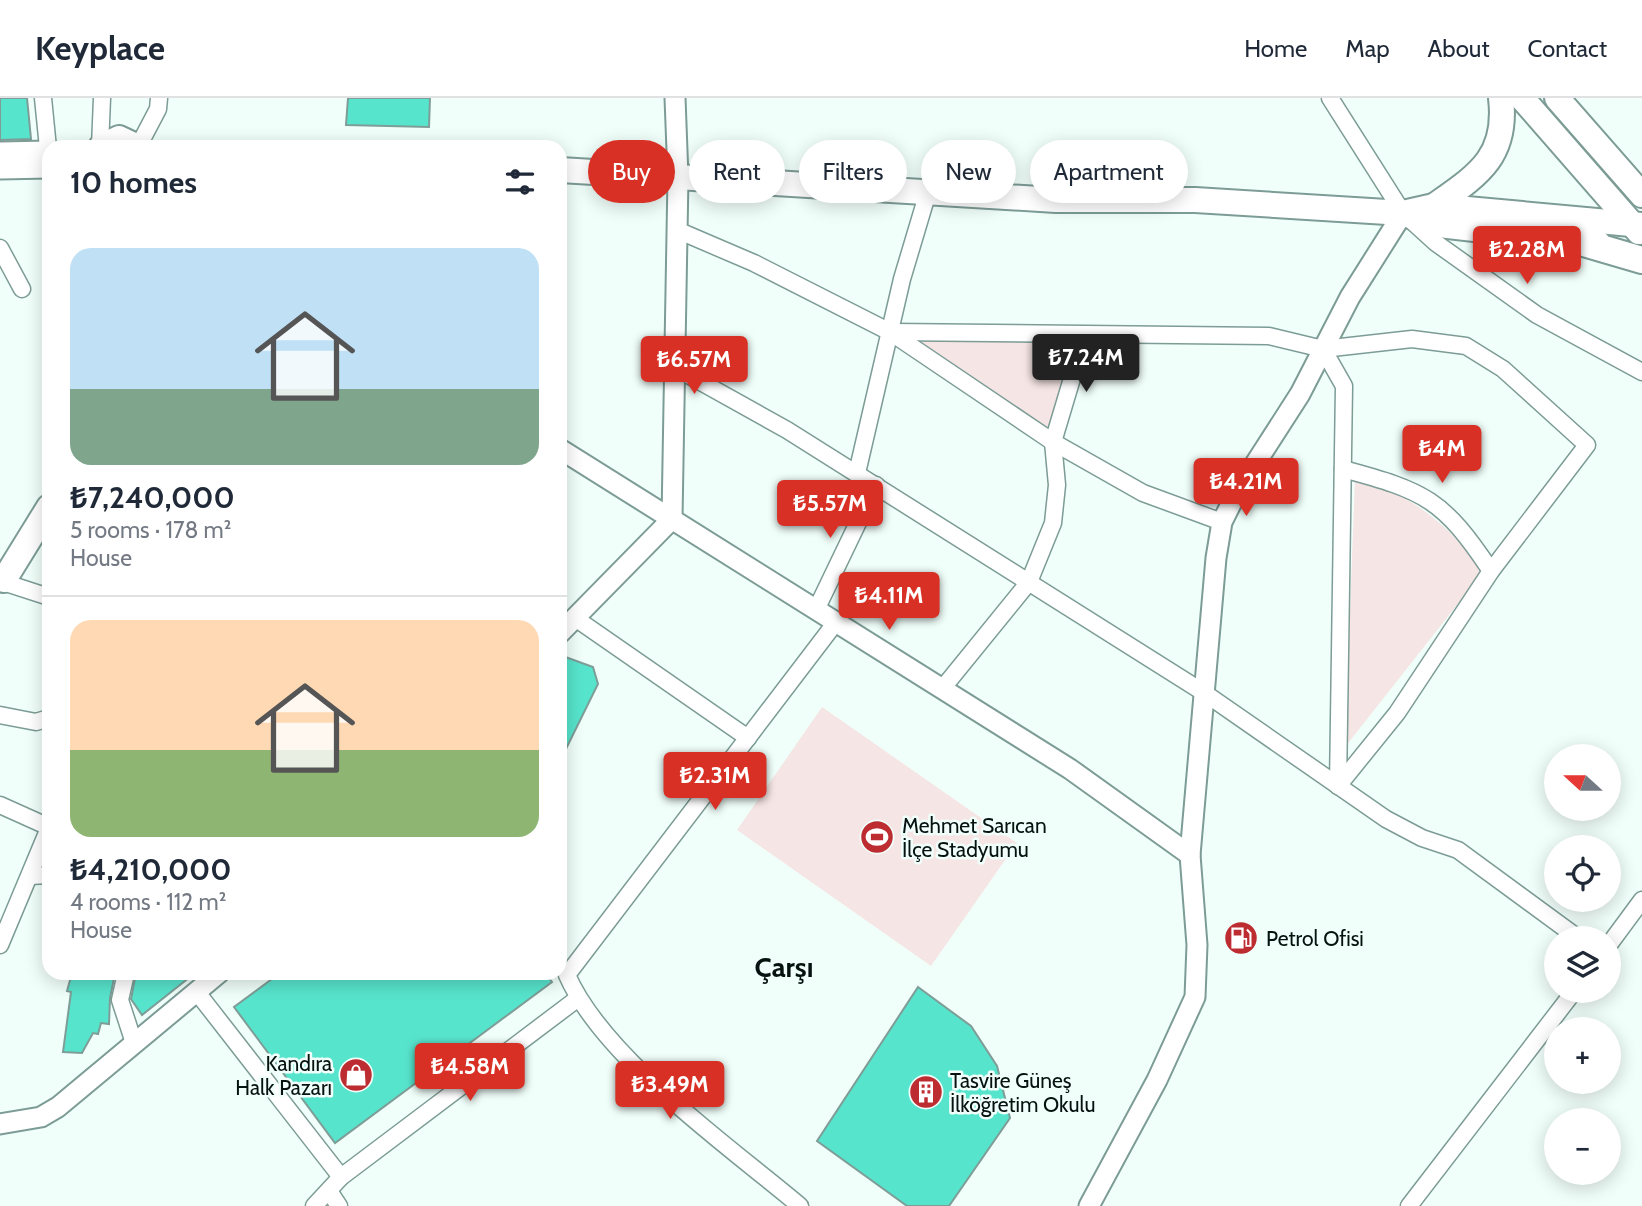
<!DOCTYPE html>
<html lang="en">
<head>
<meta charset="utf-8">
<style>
	:root { --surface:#fff; --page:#f2f2f3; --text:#1f2937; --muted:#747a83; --line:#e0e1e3; --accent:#d93025 }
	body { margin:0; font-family:Cabin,sans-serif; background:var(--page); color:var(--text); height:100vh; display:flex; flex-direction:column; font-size:26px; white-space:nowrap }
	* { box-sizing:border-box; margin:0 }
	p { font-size:23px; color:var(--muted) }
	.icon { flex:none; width:38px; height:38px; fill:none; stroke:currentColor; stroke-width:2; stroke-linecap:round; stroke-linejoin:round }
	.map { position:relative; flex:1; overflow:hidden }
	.panel { position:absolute; left:42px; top:42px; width:525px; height:840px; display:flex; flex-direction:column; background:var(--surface); border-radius:21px; box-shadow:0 4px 18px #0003 }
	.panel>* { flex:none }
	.hud { position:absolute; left:588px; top:42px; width:665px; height:63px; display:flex; gap:14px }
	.needle { width:46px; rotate:291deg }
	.fabs { position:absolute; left:1544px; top:646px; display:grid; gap:14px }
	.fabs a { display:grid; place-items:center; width:77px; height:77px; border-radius:50%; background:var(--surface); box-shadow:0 4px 18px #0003; font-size:35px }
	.price { position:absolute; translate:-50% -60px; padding:0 16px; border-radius:7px; background:var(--accent); color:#fff; font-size:23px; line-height:46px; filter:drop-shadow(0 2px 4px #0008) }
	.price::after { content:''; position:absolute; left:50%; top:42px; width:21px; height:16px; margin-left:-10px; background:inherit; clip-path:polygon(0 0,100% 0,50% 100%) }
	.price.on { background:#222; color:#fff }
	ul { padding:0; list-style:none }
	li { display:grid; align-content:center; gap:14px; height:371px; padding:0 28px }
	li+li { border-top:2px solid var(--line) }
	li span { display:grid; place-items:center; height:217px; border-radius:21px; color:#555 }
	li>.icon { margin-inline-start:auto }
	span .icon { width:126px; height:126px; fill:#fffc; stroke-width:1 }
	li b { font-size:30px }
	h2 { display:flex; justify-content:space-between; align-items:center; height:84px; padding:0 28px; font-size:30px }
	.chip { padding:0 24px; border-radius:32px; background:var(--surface); box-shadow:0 4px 18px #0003; font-size:24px; line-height:63px }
	.chip.on { background:var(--accent); color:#fff }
	header { display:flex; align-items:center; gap:42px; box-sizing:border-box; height:98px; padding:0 35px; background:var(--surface); border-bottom:2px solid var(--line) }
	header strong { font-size:33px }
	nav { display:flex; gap:38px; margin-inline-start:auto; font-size:24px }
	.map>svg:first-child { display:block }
	.green { fill:#f5e5e4 }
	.building { fill:#57e4cd; stroke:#7e9d97; stroke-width:2 }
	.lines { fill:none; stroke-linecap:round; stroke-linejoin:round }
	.minor-casing { stroke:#7c9c95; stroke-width:19 }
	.tertiary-casing { stroke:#7c9c95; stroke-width:23 }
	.primary-casing { stroke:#7c9c95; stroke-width:28 }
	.trunk-casing { stroke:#7c9c95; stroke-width:30 }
	.minor { stroke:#fff; stroke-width:16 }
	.tertiary { stroke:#fff; stroke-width:19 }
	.primary { stroke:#fff; stroke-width:24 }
	.trunk { stroke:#fff; stroke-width:26 }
	.labels { text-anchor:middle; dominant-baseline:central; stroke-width:5; stroke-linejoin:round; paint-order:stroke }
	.poi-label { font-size:21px; fill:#06120f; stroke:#f1fffb; text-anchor:start }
	.district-label { font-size:28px; font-weight:bold; fill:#06120f; stroke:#f1fffb }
</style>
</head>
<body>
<header>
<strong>Keyplace</strong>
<nav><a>Home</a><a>Map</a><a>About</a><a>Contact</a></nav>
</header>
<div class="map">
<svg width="1642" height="1108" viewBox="0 0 1642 1108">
	<rect width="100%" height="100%" fill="#f1fffb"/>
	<g class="green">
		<path d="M890,234L1085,237L1053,344Z"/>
		<path d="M1355,380C1410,395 1451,428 1483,474L1345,649Z"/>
		<path d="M822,609L1017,745L931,868L737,732Z"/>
	</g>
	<g class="building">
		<path d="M0,0H27L31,41L0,42Z"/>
		<path d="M348,0H430L429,29L346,27Z"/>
		<path d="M560,557L593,569L598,586L560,663Z"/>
		<path d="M72,875H115L110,900L109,926L101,925L98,936L93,935L82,955L63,954L71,894L67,893Z"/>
		<path d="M136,875H195L142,917L131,901Z"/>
		<path d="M280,875H545L552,884L335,1045L234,909Z"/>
		<path d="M918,889L971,928L997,968L1010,1020L949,1108H907L817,1043Z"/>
	</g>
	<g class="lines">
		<g class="minor-casing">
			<g id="minor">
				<path d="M43,0L49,60"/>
				<path d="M1330,0L1403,115L1436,145L1537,217L1642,274"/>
				<path d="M100,49L102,0"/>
				<path d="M138,49L158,11L159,0"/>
				<path d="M677,132L754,165L890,234L1053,344L1143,395L1222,424"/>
				<path d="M0,150L22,191"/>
				<path d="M890,234L1269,238L1323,251L1412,241L1466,248L1503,271L1587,347L1491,473L1397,615L1338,688"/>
				<path d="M1323,251L1344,288L1338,688"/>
				<path d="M674,269L787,332L1206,596L1386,721L1422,740L1458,752L1578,840"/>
				<path d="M1343,371C1425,393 1443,401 1491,473"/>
				<path d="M857,375L902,181L928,94"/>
				<path d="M0,483L49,499"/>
				<path d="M816,512L876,387"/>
				<path d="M575,520L748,640"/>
				<path d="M942,591L1029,484L1053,425L1057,387L1053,344L1085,237"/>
				<path d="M0,617L36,624L49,620"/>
				<path d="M0,707L49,729"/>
				<path d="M30,778L49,777"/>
				<path d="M0,847L49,730"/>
				<path d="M1608,848L1642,802"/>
				<path d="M126,875L120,902L134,945"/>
				<path d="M196,893L341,1079"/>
				<path d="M329,1093L339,1108"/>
				<path d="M314,1108L341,1079L577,901"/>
				<path d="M800,1108C729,1048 604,961 567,877L836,524"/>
				<path d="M1409,1108L1575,892"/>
			</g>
		</g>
		<g class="tertiary-casing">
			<g id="tertiary">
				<path d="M0,54L49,53"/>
				<path d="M0,71L49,70"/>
				<path d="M560,351L1070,671L1190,757"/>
				<path d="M560,535L672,421L678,79L675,0"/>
				<path d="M0,1026L41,1019L58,1009L219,875"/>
				<path d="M1089,1108L1157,982L1195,899L1197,847L1190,757L1216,460L1222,424L1237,394L1300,296L1350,199L1403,115"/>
			</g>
		</g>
		<g class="primary-casing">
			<g id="primary">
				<path d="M1522,0L1639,134"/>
				<path d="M1557,0L1642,97"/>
				<path d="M101,49L119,40L138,49"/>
				<path d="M560,72L1056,102H1195L1403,115L1434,108L1642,127"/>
				<path d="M1434,108C1478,77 1508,59 1501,0"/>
				<path d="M1403,115L1430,126L1598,145"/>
				<path d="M4,482L49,409"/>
			</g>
		</g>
		<g class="trunk-casing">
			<path id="trunk" d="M1577,143L1642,162"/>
		</g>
		<use href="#minor" class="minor"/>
		<use href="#tertiary" class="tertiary"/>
		<use href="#primary" class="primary"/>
		<use href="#trunk" class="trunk"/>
	</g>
	<defs>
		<g id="stadium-disc" transform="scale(1.75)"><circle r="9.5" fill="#bc2c30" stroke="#f1fffb"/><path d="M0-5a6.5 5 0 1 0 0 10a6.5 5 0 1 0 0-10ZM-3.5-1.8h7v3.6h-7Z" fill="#fff"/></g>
		<g id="fuel-disc" transform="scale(1.75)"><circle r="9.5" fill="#bc2c30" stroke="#f1fffb"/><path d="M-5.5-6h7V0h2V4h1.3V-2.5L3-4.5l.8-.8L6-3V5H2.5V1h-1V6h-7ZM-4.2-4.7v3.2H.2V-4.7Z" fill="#fff"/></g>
		<g id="shop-disc" transform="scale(1.75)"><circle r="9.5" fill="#bc2c30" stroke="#f1fffb"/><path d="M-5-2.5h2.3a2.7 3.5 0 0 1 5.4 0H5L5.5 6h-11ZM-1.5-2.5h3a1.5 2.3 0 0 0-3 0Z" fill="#fff"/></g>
		<g id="building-disc" transform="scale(1.75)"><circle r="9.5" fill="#bc2c30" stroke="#f1fffb"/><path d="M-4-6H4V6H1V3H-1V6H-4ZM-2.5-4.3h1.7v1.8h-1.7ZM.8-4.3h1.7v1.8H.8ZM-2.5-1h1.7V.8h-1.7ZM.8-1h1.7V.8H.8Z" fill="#fff"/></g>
	</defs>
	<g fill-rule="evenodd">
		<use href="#stadium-disc" x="877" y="739"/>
		<use href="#fuel-disc" x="1241" y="840"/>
		<use href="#shop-disc" x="356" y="977"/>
		<use href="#building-disc" x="926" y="994"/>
	</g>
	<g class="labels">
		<g class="poi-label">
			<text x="902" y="727">Mehmet Sarıcan<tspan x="902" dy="24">İlçe Stadyumu</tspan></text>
			<text x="1266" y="840">Petrol Ofisi</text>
			<text x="332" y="965" text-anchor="end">Kandıra<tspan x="332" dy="24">Halk Pazarı</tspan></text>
			<text x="950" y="982">Tasvire Güneş<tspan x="950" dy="24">İlköğretim Okulu</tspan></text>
		</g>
		<g class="district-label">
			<text x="784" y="869">Çarşı</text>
		</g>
	</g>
</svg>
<div class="fabs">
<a><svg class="needle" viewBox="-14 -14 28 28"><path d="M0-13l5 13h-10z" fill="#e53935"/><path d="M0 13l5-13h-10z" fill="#747a83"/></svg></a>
<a><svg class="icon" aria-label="locate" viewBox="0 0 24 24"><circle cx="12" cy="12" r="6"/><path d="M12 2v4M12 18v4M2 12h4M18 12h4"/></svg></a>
<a><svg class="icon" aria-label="layers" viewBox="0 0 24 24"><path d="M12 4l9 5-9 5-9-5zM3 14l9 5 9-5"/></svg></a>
<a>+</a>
<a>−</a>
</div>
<b class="price" style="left:1527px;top:188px">₺2.28M</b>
<b class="price on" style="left:1086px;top:296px">₺7.24M</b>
<b class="price" style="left:694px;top:298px">₺6.57M</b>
<b class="price" style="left:1442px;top:387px">₺4M</b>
<b class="price" style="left:1246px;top:420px">₺4.21M</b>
<b class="price" style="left:830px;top:442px">₺5.57M</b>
<b class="price" style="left:889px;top:534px">₺4.11M</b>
<b class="price" style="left:715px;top:714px">₺2.31M</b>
<b class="price" style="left:470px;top:1005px">₺4.58M</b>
<b class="price" style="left:670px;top:1023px">₺3.49M</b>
<div class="hud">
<a class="chip on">Buy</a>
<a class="chip">Rent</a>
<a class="chip">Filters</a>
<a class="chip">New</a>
<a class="chip">Apartment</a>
</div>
<section class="panel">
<h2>10 homes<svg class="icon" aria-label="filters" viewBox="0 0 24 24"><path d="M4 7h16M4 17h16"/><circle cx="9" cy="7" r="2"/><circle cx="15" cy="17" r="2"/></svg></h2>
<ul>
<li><span style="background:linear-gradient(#bfe0f5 65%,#7fa58c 0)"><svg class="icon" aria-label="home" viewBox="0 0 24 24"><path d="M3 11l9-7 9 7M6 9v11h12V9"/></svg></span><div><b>₺7,240,000</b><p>5 rooms · 178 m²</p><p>House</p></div></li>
<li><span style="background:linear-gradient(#ffd9b3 60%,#8fb573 0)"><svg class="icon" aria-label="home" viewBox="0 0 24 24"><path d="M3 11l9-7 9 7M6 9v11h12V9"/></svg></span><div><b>₺4,210,000</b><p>4 rooms · 112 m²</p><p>House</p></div></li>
</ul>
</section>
</div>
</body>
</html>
